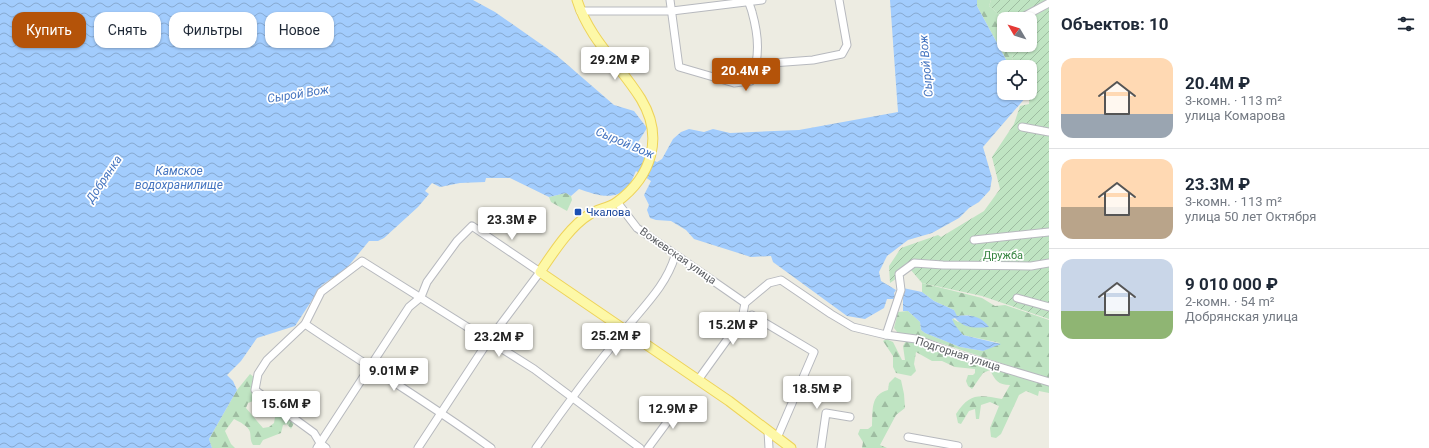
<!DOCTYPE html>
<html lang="ru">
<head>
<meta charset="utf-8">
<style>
	:root { --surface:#fff; --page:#f6f6f7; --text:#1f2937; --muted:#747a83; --line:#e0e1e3; --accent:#b45309 }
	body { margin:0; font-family:Roboto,sans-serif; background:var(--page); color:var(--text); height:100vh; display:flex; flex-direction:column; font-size:15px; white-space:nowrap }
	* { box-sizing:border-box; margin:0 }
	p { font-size:13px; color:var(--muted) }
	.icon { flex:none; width:22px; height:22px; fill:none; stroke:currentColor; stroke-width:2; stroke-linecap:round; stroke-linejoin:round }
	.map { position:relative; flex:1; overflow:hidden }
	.side { display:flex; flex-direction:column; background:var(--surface); width:380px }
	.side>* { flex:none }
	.guide { position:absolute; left:12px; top:12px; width:380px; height:36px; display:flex; gap:8px }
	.needle { width:26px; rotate:308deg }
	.fabs { position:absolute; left:997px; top:12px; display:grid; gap:8px }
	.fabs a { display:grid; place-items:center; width:40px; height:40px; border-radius:8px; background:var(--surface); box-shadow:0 1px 3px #0004; font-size:20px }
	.price { position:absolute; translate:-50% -34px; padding:0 9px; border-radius:4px; background:#fff; color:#222; font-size:13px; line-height:26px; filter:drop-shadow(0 1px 2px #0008) }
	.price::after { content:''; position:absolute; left:50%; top:24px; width:12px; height:9px; margin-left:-6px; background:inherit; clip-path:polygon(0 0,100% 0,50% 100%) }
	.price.on { background:var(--accent); color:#fff }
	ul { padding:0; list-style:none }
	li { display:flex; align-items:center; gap:12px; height:100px; padding:0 12px }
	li+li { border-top:1px solid var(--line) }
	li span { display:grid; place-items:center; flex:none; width:112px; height:80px; border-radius:12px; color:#555 }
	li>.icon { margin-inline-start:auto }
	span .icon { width:48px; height:48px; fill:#fffc; stroke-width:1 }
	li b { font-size:17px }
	h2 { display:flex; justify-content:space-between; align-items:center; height:48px; padding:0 12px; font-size:17px }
	.tag { padding:0 14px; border-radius:12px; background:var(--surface); box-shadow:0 1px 3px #0004; font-size:14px; line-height:36px }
	.tag.on { background:var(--accent); color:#fff }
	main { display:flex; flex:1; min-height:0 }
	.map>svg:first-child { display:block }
	.forest { fill:url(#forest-firs); fill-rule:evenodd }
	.garden { fill:url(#garden-furrows) }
	.water { fill:url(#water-waves) }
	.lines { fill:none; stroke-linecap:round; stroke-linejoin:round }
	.minor-casing { stroke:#b7b9be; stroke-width:9 }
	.major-casing { stroke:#eed35a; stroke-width:11 }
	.minor { stroke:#fff; stroke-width:7 }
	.major { stroke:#fdf8a7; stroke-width:9 }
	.transit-dot { fill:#1a4fb4; stroke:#fff; stroke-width:1.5 }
	.labels { text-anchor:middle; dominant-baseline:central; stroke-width:3.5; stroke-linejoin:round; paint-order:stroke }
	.transit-label { font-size:11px; fill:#164399; stroke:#fff; text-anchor:start }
	.park-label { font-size:11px; fill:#378542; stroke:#fff }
	.street-label { font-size:11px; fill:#5a5d62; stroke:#fff }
	.water-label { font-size:12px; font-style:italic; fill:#4575c0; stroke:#fff }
</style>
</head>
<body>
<main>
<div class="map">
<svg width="1049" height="448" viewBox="0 0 1049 448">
	<defs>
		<pattern id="forest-firs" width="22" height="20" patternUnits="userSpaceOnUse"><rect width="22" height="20" fill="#bfe4c2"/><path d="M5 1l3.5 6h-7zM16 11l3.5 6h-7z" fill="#9ebca1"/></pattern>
		<pattern id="garden-furrows" width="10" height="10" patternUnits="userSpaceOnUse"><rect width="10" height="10" fill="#bfe4c2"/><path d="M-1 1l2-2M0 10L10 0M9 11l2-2" fill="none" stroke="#9ebca1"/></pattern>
		<pattern id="water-waves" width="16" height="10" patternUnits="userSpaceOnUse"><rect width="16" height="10" fill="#a2ccfd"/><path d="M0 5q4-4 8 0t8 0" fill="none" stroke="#87a9d0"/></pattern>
	</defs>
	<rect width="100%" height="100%" fill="#edece2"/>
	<g class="forest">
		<path d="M977,0H991L989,6L1005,19L1004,45H1011L1013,62L1008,63L977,6Z"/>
		<path d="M566,193L571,196L572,200L567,211L551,202L549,197Z"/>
		<path d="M922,283L982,298L995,306L1005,305L1049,320V379L916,335L898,333L894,328L898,312L908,311L920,322L921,330L925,333L960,347L983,351L1000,343L963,335L954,325L952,318L958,322L971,315L956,316L954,310L934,301L922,292Z"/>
		<path d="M886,339L893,342L902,360H905L903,346L906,341L918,343L1049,383V393L1039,391L1038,396L1026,391L1019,395L1001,434L996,438L991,437L990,428L999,406L990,402L981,405L979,419H976L975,409L969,411L961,424L958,423L956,414C970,392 980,395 1002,399L1010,385C998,385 995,380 990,370L983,373L972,389L968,386L966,381L968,375H973L975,373V369L955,367L942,361H932L916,352L914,364L916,371L911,376L896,373L893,367V356L883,341Z"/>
		<path d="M250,374L255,378L253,392L294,423L291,429L287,424L283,425L281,433L263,440L260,445H253C250,440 251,438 250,432C248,426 240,422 234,419L225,431L231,444L235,448H212L209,439L237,390ZM253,401L275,417L274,423L269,427L263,428L246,408L248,403Z"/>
		<path d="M895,377L901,380L904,394L905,408L896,415L880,445L887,448H862L863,442L858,434L860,429H868L872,426C873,410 870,395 888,390L889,383Z"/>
	</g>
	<path class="garden" d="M991,0H1049V319L982,296L922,283L910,269L890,283L889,266L901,248L938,235L941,237L984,211L1000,189L992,157L1014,124L1020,106L1029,104L1031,84L1030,67H1017L1013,62L1011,45H1030V19H1005L989,6Z"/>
	<g class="water">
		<path d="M0,0H473L495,12L555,54L614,105L634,111L647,128L635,147L638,153L657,162L662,159L673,139L681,132L689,129L704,132L713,129L730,133L799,130L898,112L890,0H977V6L1010,67H1004V93H1024L1026,97L983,147L992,178L990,190L979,202L969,208L959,218L932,233L908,240L887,256L879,272L881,281L896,290L894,293L896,299H887L884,308L865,319L847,316L773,262L771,256L751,257L694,239L686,230L671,221L656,220L650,218L647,210L649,205L644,195L651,181L636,171C633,176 632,182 629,186C614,202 597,195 579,189L571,196L566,193L549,197L510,178H486L485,182L460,183L440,187L432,183L425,191L429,194L418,207L384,238L378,241H369L346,269L322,285L295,326L257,338L241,361L227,375L233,381L237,390L209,439L212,448H0Z"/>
		<path d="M903,288L922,292L934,301L954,310L957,316C970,315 980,315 989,327C975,328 965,329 955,318L952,319L955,325L963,335L1001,344L983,351L960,347L925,333L921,330L920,322L908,311H903Z"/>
	</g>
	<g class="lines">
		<g class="minor-casing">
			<g id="minor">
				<path d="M670,0L679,67L734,83L751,81C760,57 759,37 752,12C751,8 749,4 748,0"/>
				<path d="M580,11H672L762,0"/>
				<path d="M1019,19L1049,3"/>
				<path d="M758,64L813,60L842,54L847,45L839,0"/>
				<path d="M1022,127L1049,132"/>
				<path d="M617,202L637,228L745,303"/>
				<path d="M974,240L1049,232"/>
				<path d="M1017,298L1049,307"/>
				<path d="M745,303L769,283L781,280L831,314L853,327L886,335L916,339L956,354L1049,382"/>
				<path d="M742,319L752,315L814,352L777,438"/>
				<path d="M305,324C367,366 431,404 491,448"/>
				<path d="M886,335L901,290L899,274L914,263L943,265L1031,266L1049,263"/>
				<path d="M698,380L742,319L745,303"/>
				<path d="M768,431L769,448"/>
				<path d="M908,437L958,446L957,448"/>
				<path d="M317,448L409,307L421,297L427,282L457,241L472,226L540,272L489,340L418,448"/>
				<path d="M326,448L320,443L314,433L255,390L258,374L267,360L305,324L321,292L362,261L534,369L640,448"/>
				<path d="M536,448C564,408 593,369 624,331C643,307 666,286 675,256"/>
				<path d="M648,448L682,402"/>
				<path d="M821,448L826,413L850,417"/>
			</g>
		</g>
		<g class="major-casing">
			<path id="major" d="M577,0C589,39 620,65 641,99C664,137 652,176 617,202C609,208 598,209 590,214C570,226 553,253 540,272L729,401L791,448"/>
		</g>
		<use href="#minor" class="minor"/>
		<use href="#major" class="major"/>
	</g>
	<rect class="transit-dot" x="574" y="208" width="8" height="8" rx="2"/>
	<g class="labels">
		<g class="transit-label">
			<text x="586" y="212">Чкалова</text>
		</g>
		<g class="park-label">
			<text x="1003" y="255">Дружба</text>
		</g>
		<g class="street-label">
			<text transform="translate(678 256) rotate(35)">Вожевская улица</text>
			<text transform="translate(958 354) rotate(18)">Подгорная улица</text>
		</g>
		<g class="water-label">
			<text transform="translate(926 66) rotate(-95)">Сырой Вож</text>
			<text transform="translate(298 94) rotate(-9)">Сырой Вож</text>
			<text transform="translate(625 143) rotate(23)">Сырой Вож</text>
			<text x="179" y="171">Камское<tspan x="179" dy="14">водохранилище</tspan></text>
			<text transform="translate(104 179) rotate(-56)">Добрянка</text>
		</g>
	</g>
</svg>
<div class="fabs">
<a><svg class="needle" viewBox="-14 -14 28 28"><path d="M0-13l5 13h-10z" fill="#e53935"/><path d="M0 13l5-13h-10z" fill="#747a83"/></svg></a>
<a><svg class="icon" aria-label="locate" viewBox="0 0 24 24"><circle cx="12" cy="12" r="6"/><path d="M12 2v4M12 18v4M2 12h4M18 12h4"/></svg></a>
</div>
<b class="price" style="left:615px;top:81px">29.2M ₽</b>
<b class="price on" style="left:746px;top:92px">20.4M ₽</b>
<b class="price" style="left:512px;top:241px">23.3M ₽</b>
<b class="price" style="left:733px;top:346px">15.2M ₽</b>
<b class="price" style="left:616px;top:357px">25.2M ₽</b>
<b class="price" style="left:499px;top:358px">23.2M ₽</b>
<b class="price" style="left:394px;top:392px">9.01M ₽</b>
<b class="price" style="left:817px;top:410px">18.5M ₽</b>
<b class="price" style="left:286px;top:425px">15.6M ₽</b>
<b class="price" style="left:673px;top:430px">12.9M ₽</b>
<div class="guide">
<a class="tag on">Купить</a>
<a class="tag">Снять</a>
<a class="tag">Фильтры</a>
<a class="tag">Новое</a>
</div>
</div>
<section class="side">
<h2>Объектов: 10<svg class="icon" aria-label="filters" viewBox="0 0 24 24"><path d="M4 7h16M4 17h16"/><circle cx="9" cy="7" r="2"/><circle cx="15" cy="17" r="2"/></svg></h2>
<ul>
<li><span style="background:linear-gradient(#ffd9b3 70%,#9aa5b1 0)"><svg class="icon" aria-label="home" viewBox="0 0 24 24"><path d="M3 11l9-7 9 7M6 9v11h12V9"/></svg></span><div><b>20.4M ₽</b><p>3-комн. · 113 m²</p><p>улица Комарова</p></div></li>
<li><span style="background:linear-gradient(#ffd9b3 60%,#b9a48a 0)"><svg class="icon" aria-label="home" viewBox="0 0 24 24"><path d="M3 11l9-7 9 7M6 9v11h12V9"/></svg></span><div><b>23.3M ₽</b><p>3-комн. · 113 m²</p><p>улица 50 лет Октября</p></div></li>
<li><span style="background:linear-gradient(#c9d6e8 65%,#8fb573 0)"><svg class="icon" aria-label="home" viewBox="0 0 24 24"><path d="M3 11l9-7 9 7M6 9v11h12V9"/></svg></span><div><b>9 010 000 ₽</b><p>2-комн. · 54 m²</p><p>Добрянская улица</p></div></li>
</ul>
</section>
</main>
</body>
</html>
